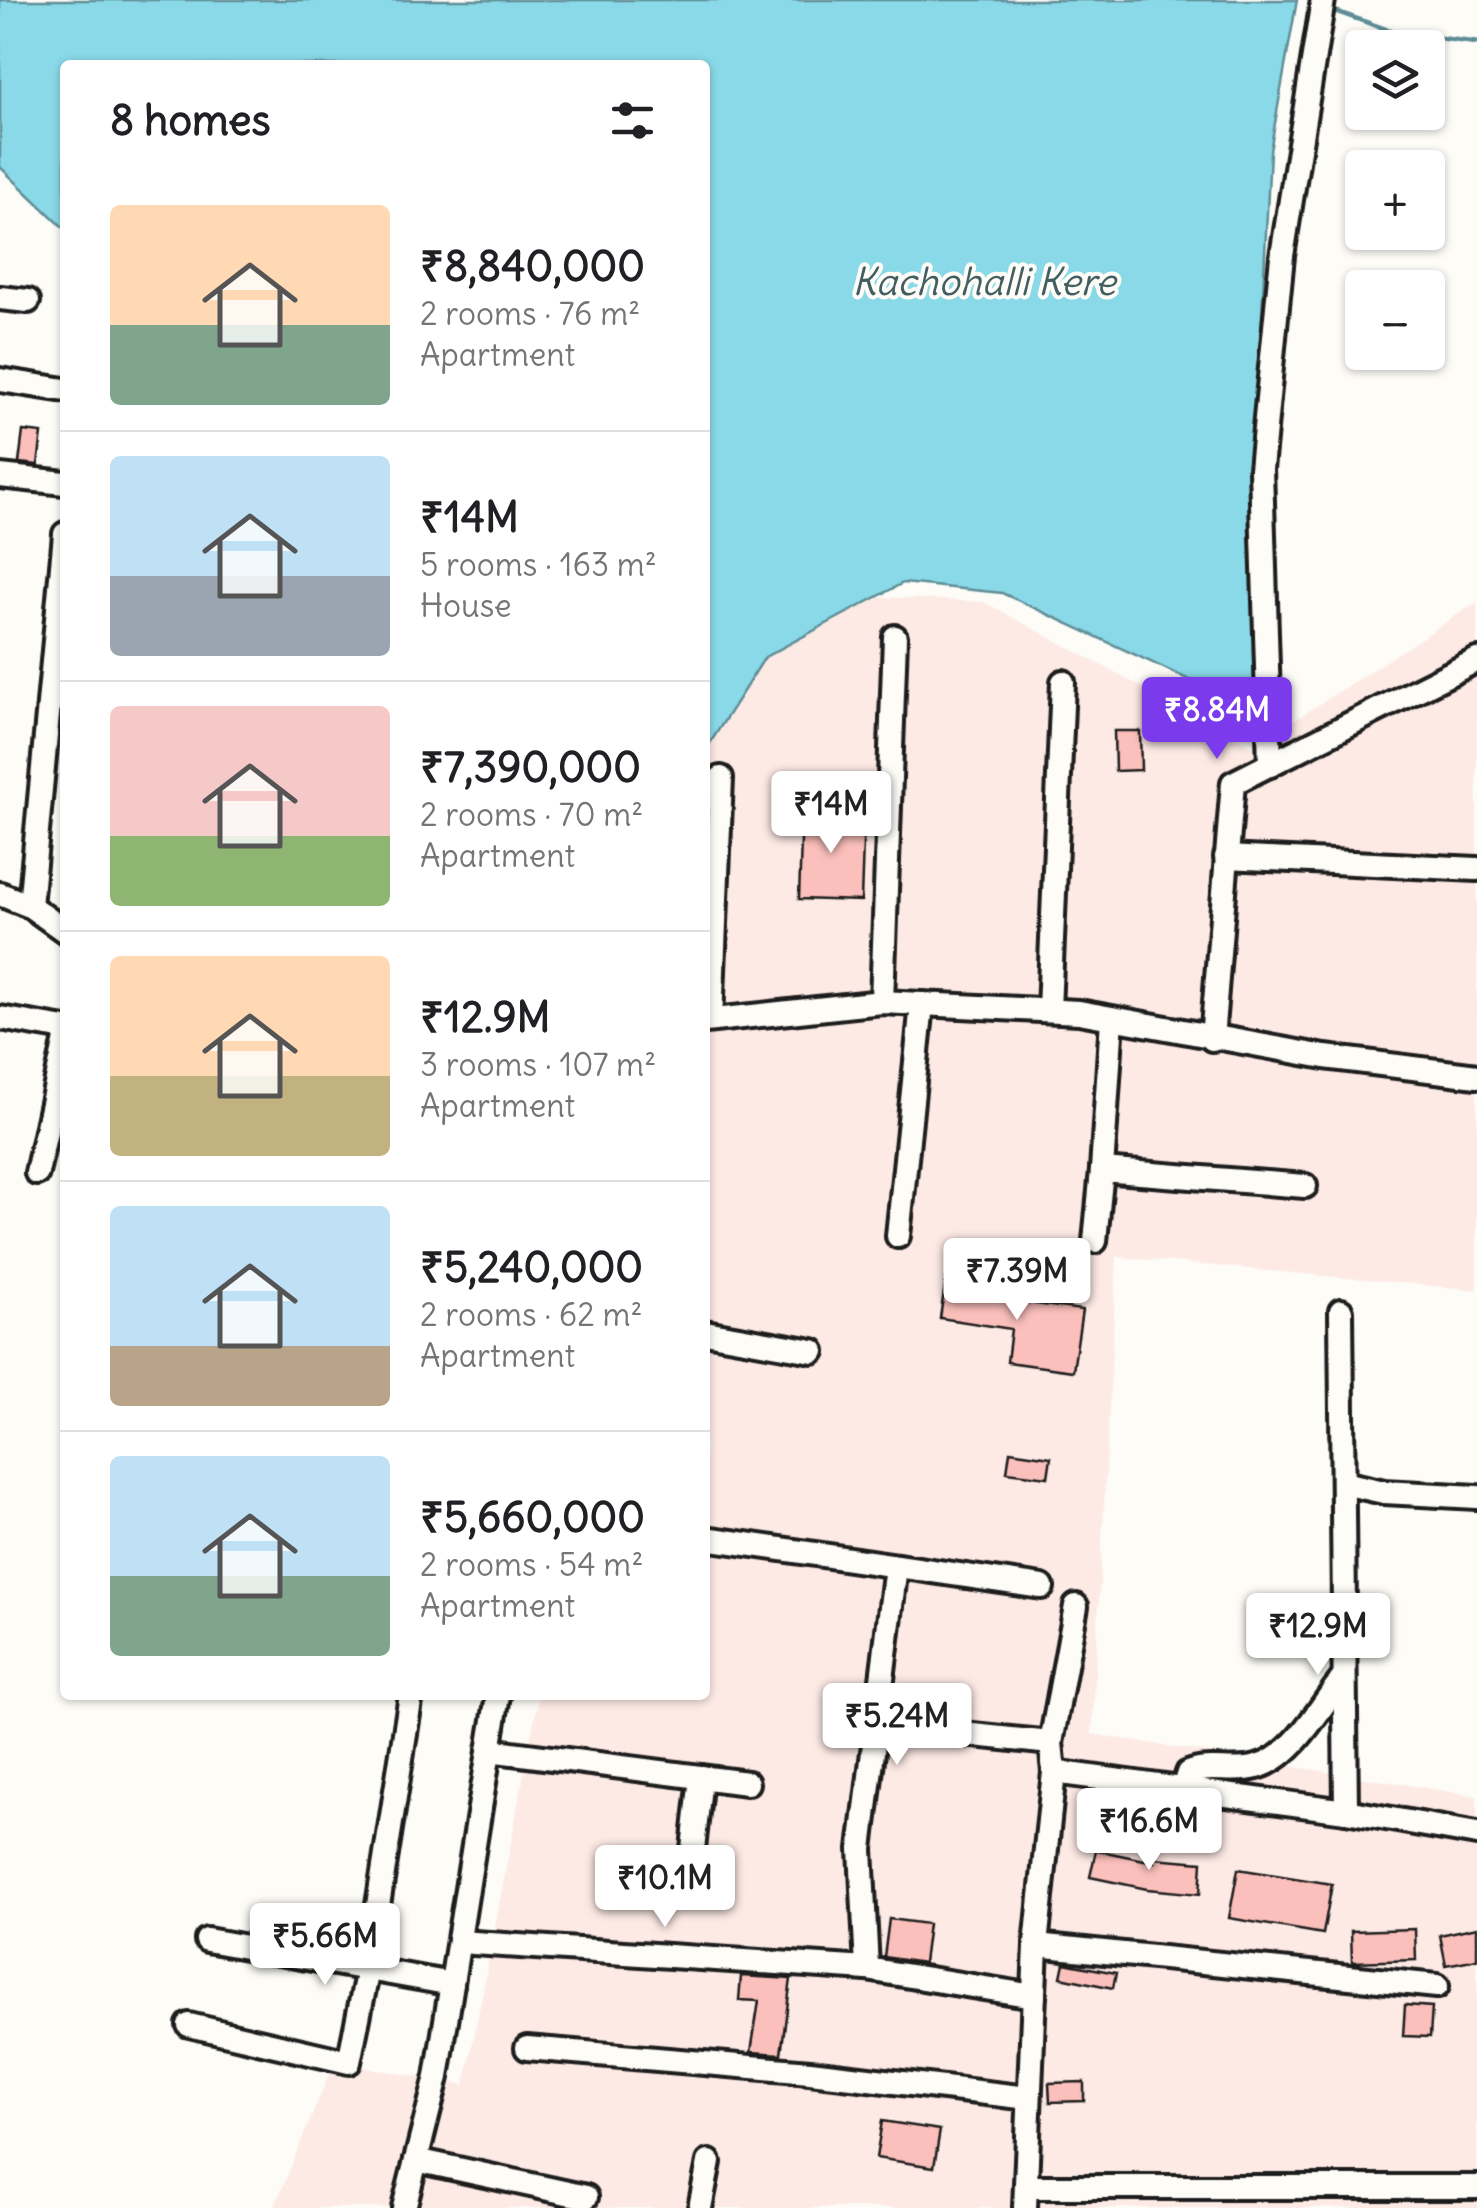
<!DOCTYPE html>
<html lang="en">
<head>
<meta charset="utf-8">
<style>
	:root { --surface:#fff; --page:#f6f6f6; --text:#202124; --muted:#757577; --line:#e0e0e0; --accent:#7c3aed }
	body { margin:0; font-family:Delius,sans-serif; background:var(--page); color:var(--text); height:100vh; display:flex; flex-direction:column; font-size:38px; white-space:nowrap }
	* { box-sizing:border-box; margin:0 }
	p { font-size:32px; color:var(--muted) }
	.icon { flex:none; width:55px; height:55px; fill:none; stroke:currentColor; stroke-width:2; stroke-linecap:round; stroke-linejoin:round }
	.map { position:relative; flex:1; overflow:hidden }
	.drawer { position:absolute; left:60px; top:60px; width:650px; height:1640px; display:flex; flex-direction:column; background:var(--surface); border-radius:10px; box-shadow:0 2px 8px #0004 }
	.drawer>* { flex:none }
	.fabs { position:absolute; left:1345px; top:30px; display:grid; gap:20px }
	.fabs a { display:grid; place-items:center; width:100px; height:100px; border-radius:10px; background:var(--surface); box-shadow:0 2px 8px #0004; font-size:50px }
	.price { position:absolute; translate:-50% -85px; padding:0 22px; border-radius:10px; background:#fff; color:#222; font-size:32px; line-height:65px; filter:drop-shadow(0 2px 5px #0008) }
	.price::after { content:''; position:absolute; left:50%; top:60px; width:30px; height:22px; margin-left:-15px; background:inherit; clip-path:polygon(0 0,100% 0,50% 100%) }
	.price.current { background:var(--accent); color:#fff }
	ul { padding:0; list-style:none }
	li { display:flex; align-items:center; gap:30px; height:250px; padding:0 50px }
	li+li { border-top:2px solid var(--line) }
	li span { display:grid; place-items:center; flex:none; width:280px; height:200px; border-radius:10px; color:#555 }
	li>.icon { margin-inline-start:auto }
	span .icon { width:120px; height:120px; fill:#fffc; stroke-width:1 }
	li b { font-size:42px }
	h2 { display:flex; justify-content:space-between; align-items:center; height:120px; padding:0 50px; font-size:42px }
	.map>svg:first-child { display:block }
	.built { fill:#fdeae5 }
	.water { fill:#8ad9e8; stroke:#5e8d96; stroke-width:2.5 }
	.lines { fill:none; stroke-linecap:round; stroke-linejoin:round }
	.stream { stroke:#5e8d96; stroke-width:5 }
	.building { fill:#fcc0bc; stroke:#1c1c1c; stroke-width:2.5 }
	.minor-casing { stroke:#1c1c1c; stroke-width:30 }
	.minor { stroke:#fdfcf7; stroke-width:22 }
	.labels { text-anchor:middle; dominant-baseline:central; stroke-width:8; stroke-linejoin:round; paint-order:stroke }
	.water-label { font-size:38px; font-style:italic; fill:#425e63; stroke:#fdfcf7 }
</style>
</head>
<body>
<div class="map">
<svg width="1477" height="2208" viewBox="0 0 1477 2208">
	<rect width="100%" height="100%" fill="#fdfcf7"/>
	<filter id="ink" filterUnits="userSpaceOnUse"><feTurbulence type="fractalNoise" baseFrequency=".01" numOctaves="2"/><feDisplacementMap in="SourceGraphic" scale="20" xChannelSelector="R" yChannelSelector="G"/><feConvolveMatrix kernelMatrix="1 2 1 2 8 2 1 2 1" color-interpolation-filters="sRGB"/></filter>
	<g filter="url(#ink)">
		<path class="built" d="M859,596L984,602L1253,747L1477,602V1290L1117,1257L1092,1734L1477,1796V2208H274L334,2062L465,2085L539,1695H705V707L731,668Z"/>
		<path class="water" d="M0,0H1297L1270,151L1250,560L1282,723L1002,593L903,583L765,657L705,751V65H65V229L0,167Z"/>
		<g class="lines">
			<path class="stream" d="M1329,9L1394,32L1477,43"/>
		</g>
		<g class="building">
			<path d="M23,431L42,433L38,465L19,463Z"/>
			<path d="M1114,731H1140L1141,770L1115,771Z"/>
			<path d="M802,810L864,812L861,901L799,899Z"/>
			<path d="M946,1278L1000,1286L998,1299L1082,1310L1073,1371L1007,1362L1011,1329L940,1318Z"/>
			<path d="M1010,1451L1051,1457L1048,1477L1007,1472Z"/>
			<path d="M1096,1850L1154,1862V1858L1202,1862L1200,1894L1147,1889L1090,1877Z"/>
			<path d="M1238,1869L1332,1884L1323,1934L1229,1918Z"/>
			<path d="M889,1919L928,1924L923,1963L884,1957Z"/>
			<path d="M1477,1927V1959L1446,1965L1440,1935Z"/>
			<path d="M1415,1929L1416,1960L1352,1962L1351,1931Z"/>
			<path d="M1064,1963L1116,1973L1113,1988L1061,1977Z"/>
			<path d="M741,1976L791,1979L781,2054L751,2052L759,2001L739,2000Z"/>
			<path d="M1405,2005L1432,2007L1430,2037L1403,2036Z"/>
			<path d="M1084,2082V2101L1050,2102L1049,2083Z"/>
			<path d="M882,2121L940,2130L934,2167L876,2158Z"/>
		</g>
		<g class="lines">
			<g class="minor-casing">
				<g id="minor">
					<path d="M0,298L28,301"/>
					<path d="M0,380L65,390"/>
					<path d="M0,476L65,483"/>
					<path d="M1270,765L1261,469L1282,256L1323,0"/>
					<path d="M1226,857L1477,869"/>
					<path d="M0,894L30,906L65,931"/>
					<path d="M30,906L65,534"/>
					<path d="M882,1002L895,637"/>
					<path d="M1049,1010L1063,682"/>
					<path d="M0,1018L65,1029"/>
					<path d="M711,1020L721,778"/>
					<path d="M705,1021L882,1002L1079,1012L1325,1057L1477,1076"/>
					<path d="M1212,1039L1233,783L1477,660"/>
					<path d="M1102,1170L1112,1019"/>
					<path d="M37,1173L65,1043"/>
					<path d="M898,1236L922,1004"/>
					<path d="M1095,1241L1102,1170L1305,1186"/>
					<path d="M705,1332L813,1351"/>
					<path d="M1343,1483L1384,1492L1477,1497"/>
					<path d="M705,1538L1042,1587"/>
					<path d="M876,1725L1051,1743"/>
					<path d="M489,1750L747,1783"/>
					<path d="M1054,1772L1346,1811L1341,1311"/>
					<path d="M1183,1789L1188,1773C1211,1764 1233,1774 1257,1767C1295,1757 1320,1705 1344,1677"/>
					<path d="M1346,1811L1477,1834"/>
					<path d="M689,1885L701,1777"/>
					<path d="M207,1940L452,1984"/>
					<path d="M459,1942L867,1969L1034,1996"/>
					<path d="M1036,1945L1437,1986"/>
					<path d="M867,1969L861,1849L896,1566"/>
					<path d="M189,2025L349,2062L368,1969L411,1695"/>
					<path d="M527,2048L810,2072L1029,2098"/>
					<path d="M416,2160L586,2197"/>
					<path d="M1028,2187H1477"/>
					<path d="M404,2208L437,2077L498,1695"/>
					<path d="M700,2208L709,2162"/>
					<path d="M1025,2208L1036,1945L1054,1772L1051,1743L1076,1606"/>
				</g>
			</g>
			<use href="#minor" class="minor"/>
		</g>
	</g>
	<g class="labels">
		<g class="water-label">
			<text x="984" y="281">Kachohalli Kere</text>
		</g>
	</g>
</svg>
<div class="fabs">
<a><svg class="icon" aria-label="layers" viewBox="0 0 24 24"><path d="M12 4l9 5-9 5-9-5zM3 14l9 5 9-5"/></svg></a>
<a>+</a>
<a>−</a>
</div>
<b class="price current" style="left:1217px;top:762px">₹8.84M</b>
<b class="price" style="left:831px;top:856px">₹14M</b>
<b class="price" style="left:1017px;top:1323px">₹7.39M</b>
<b class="price" style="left:1318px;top:1678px">₹12.9M</b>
<b class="price" style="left:897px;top:1768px">₹5.24M</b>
<b class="price" style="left:1149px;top:1873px">₹16.6M</b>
<b class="price" style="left:665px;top:1930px">₹10.1M</b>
<b class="price" style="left:325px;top:1988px">₹5.66M</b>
<section class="drawer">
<h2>8 homes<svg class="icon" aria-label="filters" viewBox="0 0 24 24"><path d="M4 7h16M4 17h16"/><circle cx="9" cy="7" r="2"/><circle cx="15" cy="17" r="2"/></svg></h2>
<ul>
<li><span style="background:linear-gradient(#ffd9b3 60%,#7fa58c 0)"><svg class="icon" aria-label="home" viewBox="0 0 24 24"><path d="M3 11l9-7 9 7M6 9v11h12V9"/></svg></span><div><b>₹8,840,000</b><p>2 rooms · 76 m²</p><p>Apartment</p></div></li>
<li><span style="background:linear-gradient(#bfe0f5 60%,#9aa5b1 0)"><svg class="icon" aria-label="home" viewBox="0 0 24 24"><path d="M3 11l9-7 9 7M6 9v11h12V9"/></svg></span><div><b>₹14M</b><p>5 rooms · 163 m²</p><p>House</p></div></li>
<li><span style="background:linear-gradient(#f6c9c9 65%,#8fb573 0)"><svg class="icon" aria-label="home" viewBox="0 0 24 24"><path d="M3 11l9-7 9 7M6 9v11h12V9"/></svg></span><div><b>₹7,390,000</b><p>2 rooms · 70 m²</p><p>Apartment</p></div></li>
<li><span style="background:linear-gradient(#ffd9b3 60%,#c2b280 0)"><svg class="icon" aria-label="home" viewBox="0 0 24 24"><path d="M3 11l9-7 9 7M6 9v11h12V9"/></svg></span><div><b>₹12.9M</b><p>3 rooms · 107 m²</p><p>Apartment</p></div></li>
<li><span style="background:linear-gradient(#bfe0f5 70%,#b9a48a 0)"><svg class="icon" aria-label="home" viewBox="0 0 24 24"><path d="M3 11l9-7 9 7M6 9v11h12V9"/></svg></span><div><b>₹5,240,000</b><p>2 rooms · 62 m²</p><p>Apartment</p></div></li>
<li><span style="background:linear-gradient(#bfe0f5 60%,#7fa58c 0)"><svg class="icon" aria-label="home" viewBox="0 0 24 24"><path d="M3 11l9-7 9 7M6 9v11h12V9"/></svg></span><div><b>₹5,660,000</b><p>2 rooms · 54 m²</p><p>Apartment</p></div></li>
</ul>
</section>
</div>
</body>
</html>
